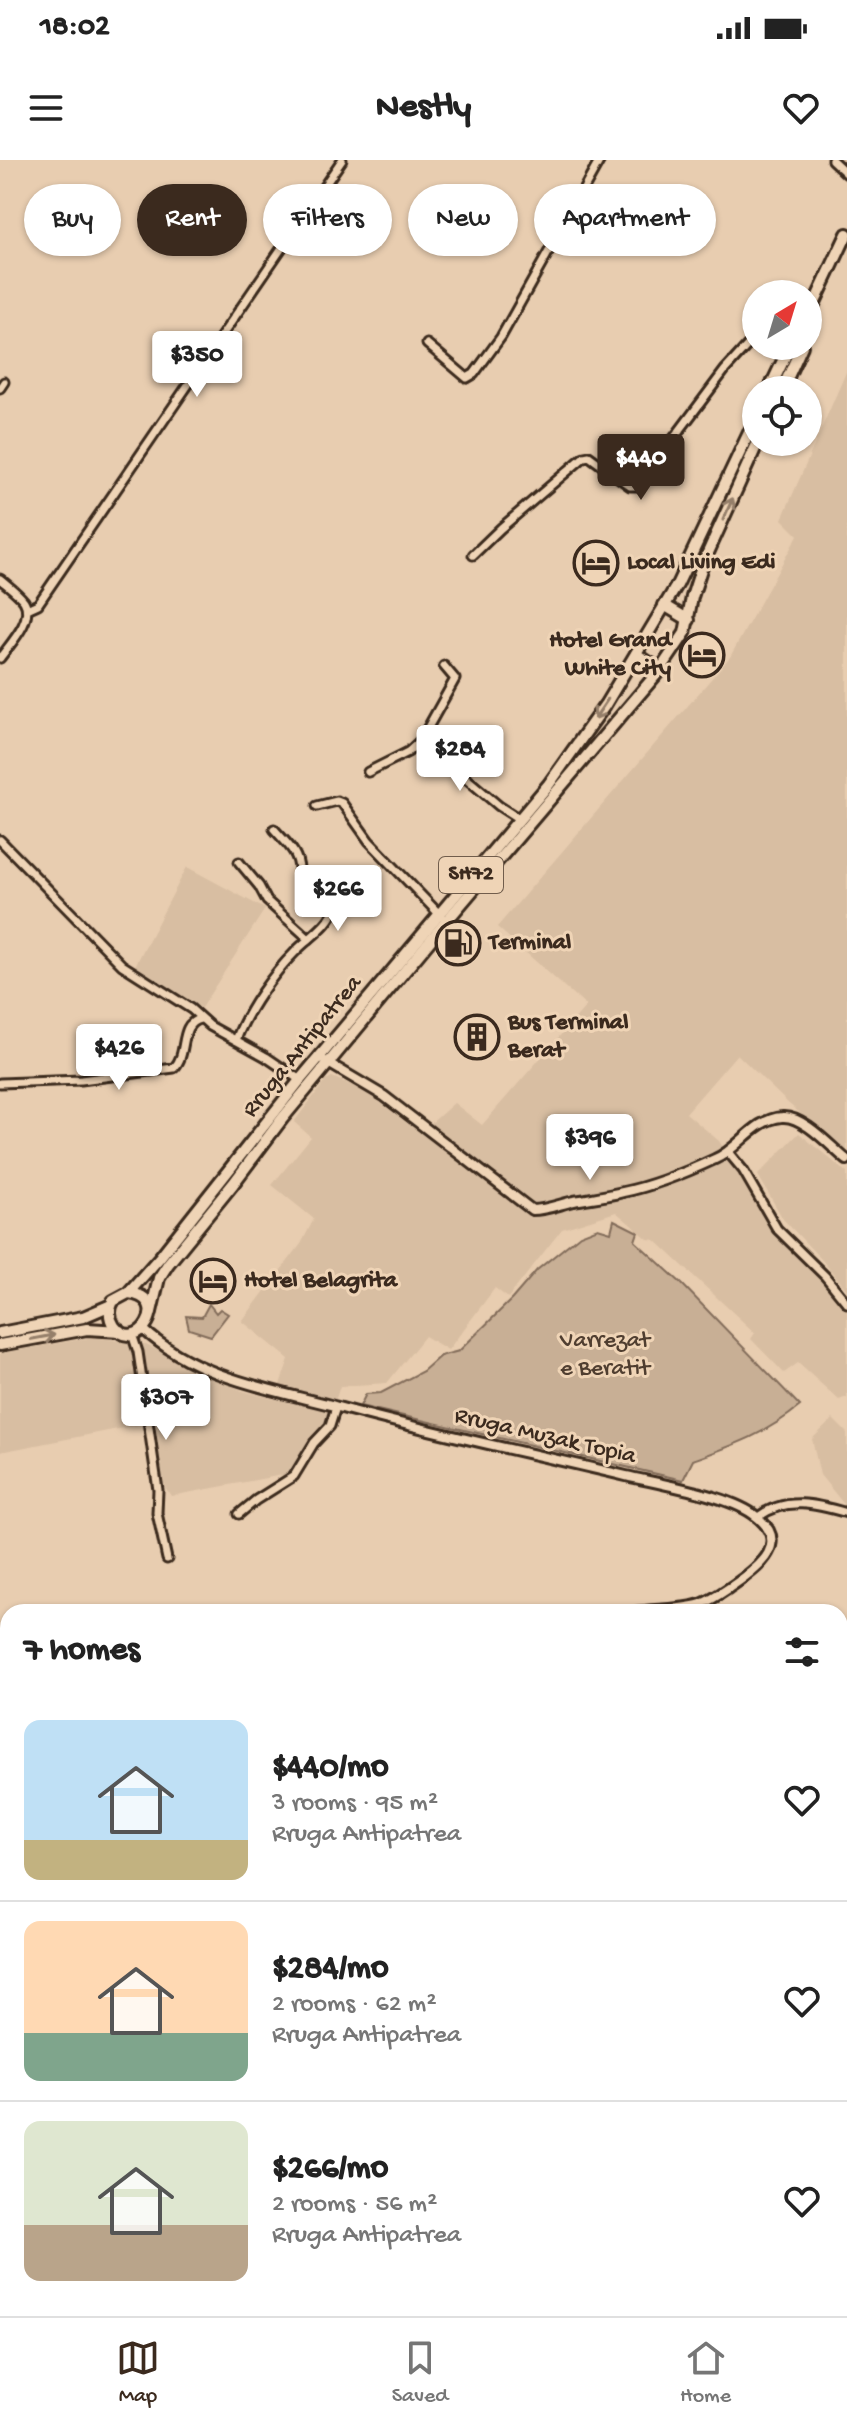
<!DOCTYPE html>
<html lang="en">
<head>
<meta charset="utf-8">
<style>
	:root { --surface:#fff; --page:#f2f2f2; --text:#222; --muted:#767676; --line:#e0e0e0; --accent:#3b2a1e }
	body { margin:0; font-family:"Gochi Hand",sans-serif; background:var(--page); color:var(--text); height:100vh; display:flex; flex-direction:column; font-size:30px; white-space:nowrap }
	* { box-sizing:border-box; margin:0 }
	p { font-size:26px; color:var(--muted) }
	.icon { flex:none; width:44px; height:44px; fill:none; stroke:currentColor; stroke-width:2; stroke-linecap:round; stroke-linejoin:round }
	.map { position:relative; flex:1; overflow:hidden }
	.panel { position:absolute; left:0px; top:1444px; width:848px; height:712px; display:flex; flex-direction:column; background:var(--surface); border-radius:24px 24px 0 0; box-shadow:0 2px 6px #0004 }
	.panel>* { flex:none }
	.top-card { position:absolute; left:24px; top:24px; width:800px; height:72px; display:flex; gap:16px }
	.needle { width:52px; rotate:38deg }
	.buttons { position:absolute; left:742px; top:120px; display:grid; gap:16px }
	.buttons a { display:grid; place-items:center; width:80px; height:80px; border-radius:50%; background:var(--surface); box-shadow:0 2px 6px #0004; font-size:40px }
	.price { position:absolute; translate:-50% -68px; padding:0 18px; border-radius:8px; background:#fff; color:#222; font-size:26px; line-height:52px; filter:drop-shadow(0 2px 4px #0008) }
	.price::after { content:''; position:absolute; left:50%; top:48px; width:24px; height:18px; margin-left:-12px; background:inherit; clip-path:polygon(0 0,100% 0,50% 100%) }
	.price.active { background:var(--accent); color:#fff }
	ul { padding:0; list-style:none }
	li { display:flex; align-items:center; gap:24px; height:200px; padding:0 24px }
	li+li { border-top:2px solid var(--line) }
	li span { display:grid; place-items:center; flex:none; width:224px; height:160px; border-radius:16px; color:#555 }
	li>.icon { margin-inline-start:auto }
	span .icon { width:96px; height:96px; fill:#fffc; stroke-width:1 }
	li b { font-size:34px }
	h2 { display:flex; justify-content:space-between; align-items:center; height:96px; padding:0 24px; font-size:34px }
	.pill { padding:0 28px; border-radius:36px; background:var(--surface); box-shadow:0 2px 6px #0004; font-size:28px; line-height:72px }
	.pill.active { background:var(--accent); color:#fff }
	.status { display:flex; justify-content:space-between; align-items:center; height:56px; padding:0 40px; background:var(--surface); direction:ltr }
	.status svg { height:22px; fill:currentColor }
	header { display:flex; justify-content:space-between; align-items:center; height:104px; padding:0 24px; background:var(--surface); font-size:36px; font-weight:700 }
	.tab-bar { display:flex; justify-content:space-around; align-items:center; height:112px; border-top:2px solid var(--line); background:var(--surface); font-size:22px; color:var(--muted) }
	.tab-bar a { display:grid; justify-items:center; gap:4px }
	.tab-bar .active { color:var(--accent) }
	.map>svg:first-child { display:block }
	.built { fill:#d8bea2 }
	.green { fill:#c8af95; stroke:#826c5a; stroke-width:2 }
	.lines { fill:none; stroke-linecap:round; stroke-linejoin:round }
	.minor-casing { stroke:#3b2a1e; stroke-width:13 }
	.tertiary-casing { stroke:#3b2a1e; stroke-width:14 }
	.primary-casing { stroke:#3b2a1e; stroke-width:16 }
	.minor { stroke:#efd4b6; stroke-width:7 }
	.tertiary { stroke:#efd4b6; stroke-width:8 }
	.primary { stroke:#efd4b6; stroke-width:10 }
	.oneway { stroke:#957f6a }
	.labels { text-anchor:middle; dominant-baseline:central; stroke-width:6; stroke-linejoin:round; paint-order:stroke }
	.shield { fill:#efd4b6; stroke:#715d4c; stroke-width:2 }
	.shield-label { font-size:22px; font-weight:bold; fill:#3b2a1e }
	.poi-label { font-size:24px; font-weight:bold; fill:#3b2a1e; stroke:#efd4b6; text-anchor:start }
	.street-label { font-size:24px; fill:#3b2a1e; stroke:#efd4b6 }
	.park-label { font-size:24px; fill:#503e30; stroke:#efd4b6 }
</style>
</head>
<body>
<div class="status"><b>18:02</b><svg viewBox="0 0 49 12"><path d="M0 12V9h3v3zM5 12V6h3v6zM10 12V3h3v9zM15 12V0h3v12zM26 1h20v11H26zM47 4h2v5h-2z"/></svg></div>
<header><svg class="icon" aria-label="menu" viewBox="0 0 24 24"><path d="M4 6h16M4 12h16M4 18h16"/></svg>Nestly<svg class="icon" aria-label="heart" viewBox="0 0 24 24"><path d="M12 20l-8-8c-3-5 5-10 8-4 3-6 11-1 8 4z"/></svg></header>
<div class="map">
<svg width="847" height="2156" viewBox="0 0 847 2156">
	<rect width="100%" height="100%" fill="#e8cdb0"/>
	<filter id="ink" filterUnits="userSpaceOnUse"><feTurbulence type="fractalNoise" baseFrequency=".0125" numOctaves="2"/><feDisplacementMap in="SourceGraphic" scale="16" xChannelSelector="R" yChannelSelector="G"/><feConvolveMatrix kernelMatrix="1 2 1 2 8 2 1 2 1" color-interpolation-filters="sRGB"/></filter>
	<g filter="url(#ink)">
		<g class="built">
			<path d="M847,210V992L789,944L737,894L686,953L719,981L747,1025L774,1073L814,1111L847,1148V1237L839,1240L798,1203L784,1213L751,1179L755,1173L655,1080L648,1079L616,1052L562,1069L508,1138L495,1128L448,1190L425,1176L387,1223L340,1226L325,1271L293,1313L171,1336L165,1327L162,1314L154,1262L0,1292V1193L94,1177L146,1185L190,1205L191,1215H207L243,1231L275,1239L289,1199L242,1161L301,1084L314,1059L272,1025L311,977L294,962L326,920L332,917L365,931L420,973L454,943L482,965L586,846L497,767L730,497L798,375L782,359Z"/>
			<path d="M187,707L265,749L201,848L135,806Z"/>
			<path d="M799,973L847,1013V1130L822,1100L783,1059L758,1015Z"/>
			<path d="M833,1259L847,1273V1348L820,1315L812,1279Z"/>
		</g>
		<g class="green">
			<path d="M614,1060L638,1072L635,1081L681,1123L800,1246C766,1274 734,1285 693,1300L683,1320L360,1246L366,1234L381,1233L423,1211L440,1196L459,1191L512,1139L537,1110L580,1075L598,1068L611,1072Z"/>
			<path d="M209,1144L216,1153L220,1149L228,1154L211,1176L189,1169L186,1156L202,1157Z"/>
		</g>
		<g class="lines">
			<g class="minor-casing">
				<g id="minor">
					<path d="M832,0L847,14"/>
					<path d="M427,184L467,218L474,214L501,177L600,0"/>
					<path d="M0,228L4,222"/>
					<path d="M473,395L501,368L584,297L589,296L630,326H638L725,210L756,176"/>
					<path d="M0,419C7,425 18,433 24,441C35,459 10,484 0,498"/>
					<path d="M27,449L38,444L342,0"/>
					<path d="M421,580L499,646L519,659"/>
					<path d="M368,612L408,592L421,580L455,519L444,506"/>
					<path d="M317,646L337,641L342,643L369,681L442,757"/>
					<path d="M0,680L122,805L191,849L210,866L266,897L300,920"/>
					<path d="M239,702L259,726L267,741L309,779"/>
					<path d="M236,880C248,849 272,815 295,792C309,777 330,766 336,745L299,711C299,692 286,683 274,669"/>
					<path d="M0,923L81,920L174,908C189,893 178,864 200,859"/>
					<path d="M728,992L743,1010L777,1069L825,1116L847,1143"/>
					<path d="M132,1174L138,1192L158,1330L157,1353L167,1399"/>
					<path d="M239,1354L256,1340L294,1316L314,1283L330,1266L336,1247"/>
					<path d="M758,1357C786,1336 816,1344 847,1353"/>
				</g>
			</g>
			<g class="tertiary-casing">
				<g id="tertiary">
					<path d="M325,901L384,936L532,1050C547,1050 560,1044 574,1041C590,1038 607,1036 623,1032C653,1026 687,1012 715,999C739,989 754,959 782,957C803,955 831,987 847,1000"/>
					<path d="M143,1169C196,1218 270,1229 338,1247C433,1273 530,1293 626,1316C660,1324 726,1335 753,1354C793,1382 760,1407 732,1426C723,1432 712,1440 701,1444C680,1450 656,1449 635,1452"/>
					<path d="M0,1559L8,1554"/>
				</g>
			</g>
			<g class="primary-casing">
				<g id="primary">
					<path d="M808,168L811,160L809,155L847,74"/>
					<path d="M769,230L790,186"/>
					<path d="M782,230L802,186"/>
					<path d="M664,445L689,460"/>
					<path d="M636,494L660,510"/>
					<path d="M128,1133C175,1137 137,1197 114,1166C108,1157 109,1149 113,1141L128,1133L160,1097L300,920L549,624L605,545L677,425L756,258"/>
					<path d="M151,1152L159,1118L168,1104L233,1024L282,959L433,777L660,510L685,473L692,437L702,406L758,282"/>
					<path d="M0,1173L83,1157L111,1145"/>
					<path d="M0,1185L87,1169L120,1171"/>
				</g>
			</g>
			<use href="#minor" class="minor"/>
			<use href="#tertiary" class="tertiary"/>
			<use href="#primary" class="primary"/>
		</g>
		<defs><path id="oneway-shaft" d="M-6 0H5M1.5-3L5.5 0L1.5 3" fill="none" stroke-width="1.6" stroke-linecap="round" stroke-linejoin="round" transform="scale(2)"/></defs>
		<g class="oneway">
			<use href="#oneway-shaft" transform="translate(728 349) rotate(-66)"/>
			<use href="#oneway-shaft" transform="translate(601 549) rotate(124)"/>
			<use href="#oneway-shaft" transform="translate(43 1177) rotate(-11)"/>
		</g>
	</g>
	<defs>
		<g id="hotel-ring" transform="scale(2.3)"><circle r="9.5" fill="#efd4b6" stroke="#3b2a1e" stroke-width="1.5"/><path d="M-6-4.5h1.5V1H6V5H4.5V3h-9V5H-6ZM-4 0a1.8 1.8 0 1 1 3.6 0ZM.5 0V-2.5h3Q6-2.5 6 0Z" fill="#3b2a1e"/></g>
		<g id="fuel-ring" transform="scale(2.3)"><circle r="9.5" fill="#efd4b6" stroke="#3b2a1e" stroke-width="1.5"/><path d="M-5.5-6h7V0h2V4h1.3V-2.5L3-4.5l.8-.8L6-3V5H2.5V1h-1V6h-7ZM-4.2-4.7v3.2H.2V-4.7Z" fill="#3b2a1e"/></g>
		<g id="building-ring" transform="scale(2.3)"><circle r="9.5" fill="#efd4b6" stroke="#3b2a1e" stroke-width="1.5"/><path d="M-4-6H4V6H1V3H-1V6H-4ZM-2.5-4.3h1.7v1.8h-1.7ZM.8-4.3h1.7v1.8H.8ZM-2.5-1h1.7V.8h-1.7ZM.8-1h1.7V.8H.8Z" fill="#3b2a1e"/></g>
	</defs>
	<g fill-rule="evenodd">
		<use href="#hotel-ring" x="596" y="403"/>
		<use href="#hotel-ring" x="702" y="495"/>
		<use href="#fuel-ring" x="458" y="783"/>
		<use href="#building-ring" x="477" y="877"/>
		<use href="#hotel-ring" x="213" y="1121"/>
	</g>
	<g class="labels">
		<rect class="shield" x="439" y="697" width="64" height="36" rx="6"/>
		<g class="shield-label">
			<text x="471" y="715">SH72</text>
		</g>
		<g class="poi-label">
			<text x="627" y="403">Local Living Edi</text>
			<text x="671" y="481" text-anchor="end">Hotel Grand<tspan x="671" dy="28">White City</tspan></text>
			<text x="489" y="783">Terminal</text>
			<text x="508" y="863">Bus Terminal<tspan x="508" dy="28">Berat</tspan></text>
			<text x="244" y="1121">Hotel Belagrita</text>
		</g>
		<g class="street-label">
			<text transform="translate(303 887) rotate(-51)">Rruga Antipatrea</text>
			<text transform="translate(545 1277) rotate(13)">Rruga Muzak Topia</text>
		</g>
		<g class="park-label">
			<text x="605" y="1181">Varrezat<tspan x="605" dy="28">e Beratit</tspan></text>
		</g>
	</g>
</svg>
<div class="buttons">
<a><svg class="needle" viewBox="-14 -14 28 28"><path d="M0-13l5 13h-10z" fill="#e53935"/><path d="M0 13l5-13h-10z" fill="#767676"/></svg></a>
<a><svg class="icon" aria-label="locate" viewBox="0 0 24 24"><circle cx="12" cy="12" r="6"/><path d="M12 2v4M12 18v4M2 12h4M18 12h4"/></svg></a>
</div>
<b class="price" style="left:197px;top:239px">$350</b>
<b class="price active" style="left:641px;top:342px">$440</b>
<b class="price" style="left:460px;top:633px">$284</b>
<b class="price" style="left:338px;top:773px">$266</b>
<b class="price" style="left:119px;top:932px">$426</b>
<b class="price" style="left:590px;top:1022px">$396</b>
<b class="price" style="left:166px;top:1282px">$307</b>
<div class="top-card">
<a class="pill">Buy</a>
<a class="pill active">Rent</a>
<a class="pill">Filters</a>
<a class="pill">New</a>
<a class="pill">Apartment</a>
</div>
<section class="panel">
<h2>7 homes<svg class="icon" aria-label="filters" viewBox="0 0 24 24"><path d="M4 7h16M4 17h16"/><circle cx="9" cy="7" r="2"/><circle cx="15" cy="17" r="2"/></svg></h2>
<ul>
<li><span style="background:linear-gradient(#bfe0f5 75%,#c2b280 0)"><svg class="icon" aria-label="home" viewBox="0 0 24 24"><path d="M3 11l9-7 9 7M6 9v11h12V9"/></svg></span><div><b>$440/mo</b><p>3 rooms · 95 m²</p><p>Rruga Antipatrea</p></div><svg class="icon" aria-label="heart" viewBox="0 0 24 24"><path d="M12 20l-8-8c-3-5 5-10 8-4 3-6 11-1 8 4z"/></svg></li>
<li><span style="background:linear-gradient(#ffd9b3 70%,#7fa58c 0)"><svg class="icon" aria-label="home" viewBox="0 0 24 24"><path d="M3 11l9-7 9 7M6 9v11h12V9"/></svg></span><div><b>$284/mo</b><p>2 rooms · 62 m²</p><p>Rruga Antipatrea</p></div><svg class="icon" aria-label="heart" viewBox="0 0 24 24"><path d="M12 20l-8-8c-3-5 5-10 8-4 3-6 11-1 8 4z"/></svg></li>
<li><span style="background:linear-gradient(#dfe7d0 65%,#b9a48a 0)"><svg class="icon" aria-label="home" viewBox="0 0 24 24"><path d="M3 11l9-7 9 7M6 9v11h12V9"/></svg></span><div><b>$266/mo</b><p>2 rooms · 56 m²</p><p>Rruga Antipatrea</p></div><svg class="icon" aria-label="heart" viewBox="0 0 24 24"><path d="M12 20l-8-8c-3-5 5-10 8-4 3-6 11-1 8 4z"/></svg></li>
</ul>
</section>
</div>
<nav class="tab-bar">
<a class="active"><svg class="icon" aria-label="map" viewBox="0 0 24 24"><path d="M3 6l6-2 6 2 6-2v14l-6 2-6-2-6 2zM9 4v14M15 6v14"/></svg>Map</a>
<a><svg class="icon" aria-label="saved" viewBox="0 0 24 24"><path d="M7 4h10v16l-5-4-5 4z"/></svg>Saved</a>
<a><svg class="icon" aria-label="home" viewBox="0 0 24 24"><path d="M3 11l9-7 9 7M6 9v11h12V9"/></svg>Home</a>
</nav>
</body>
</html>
